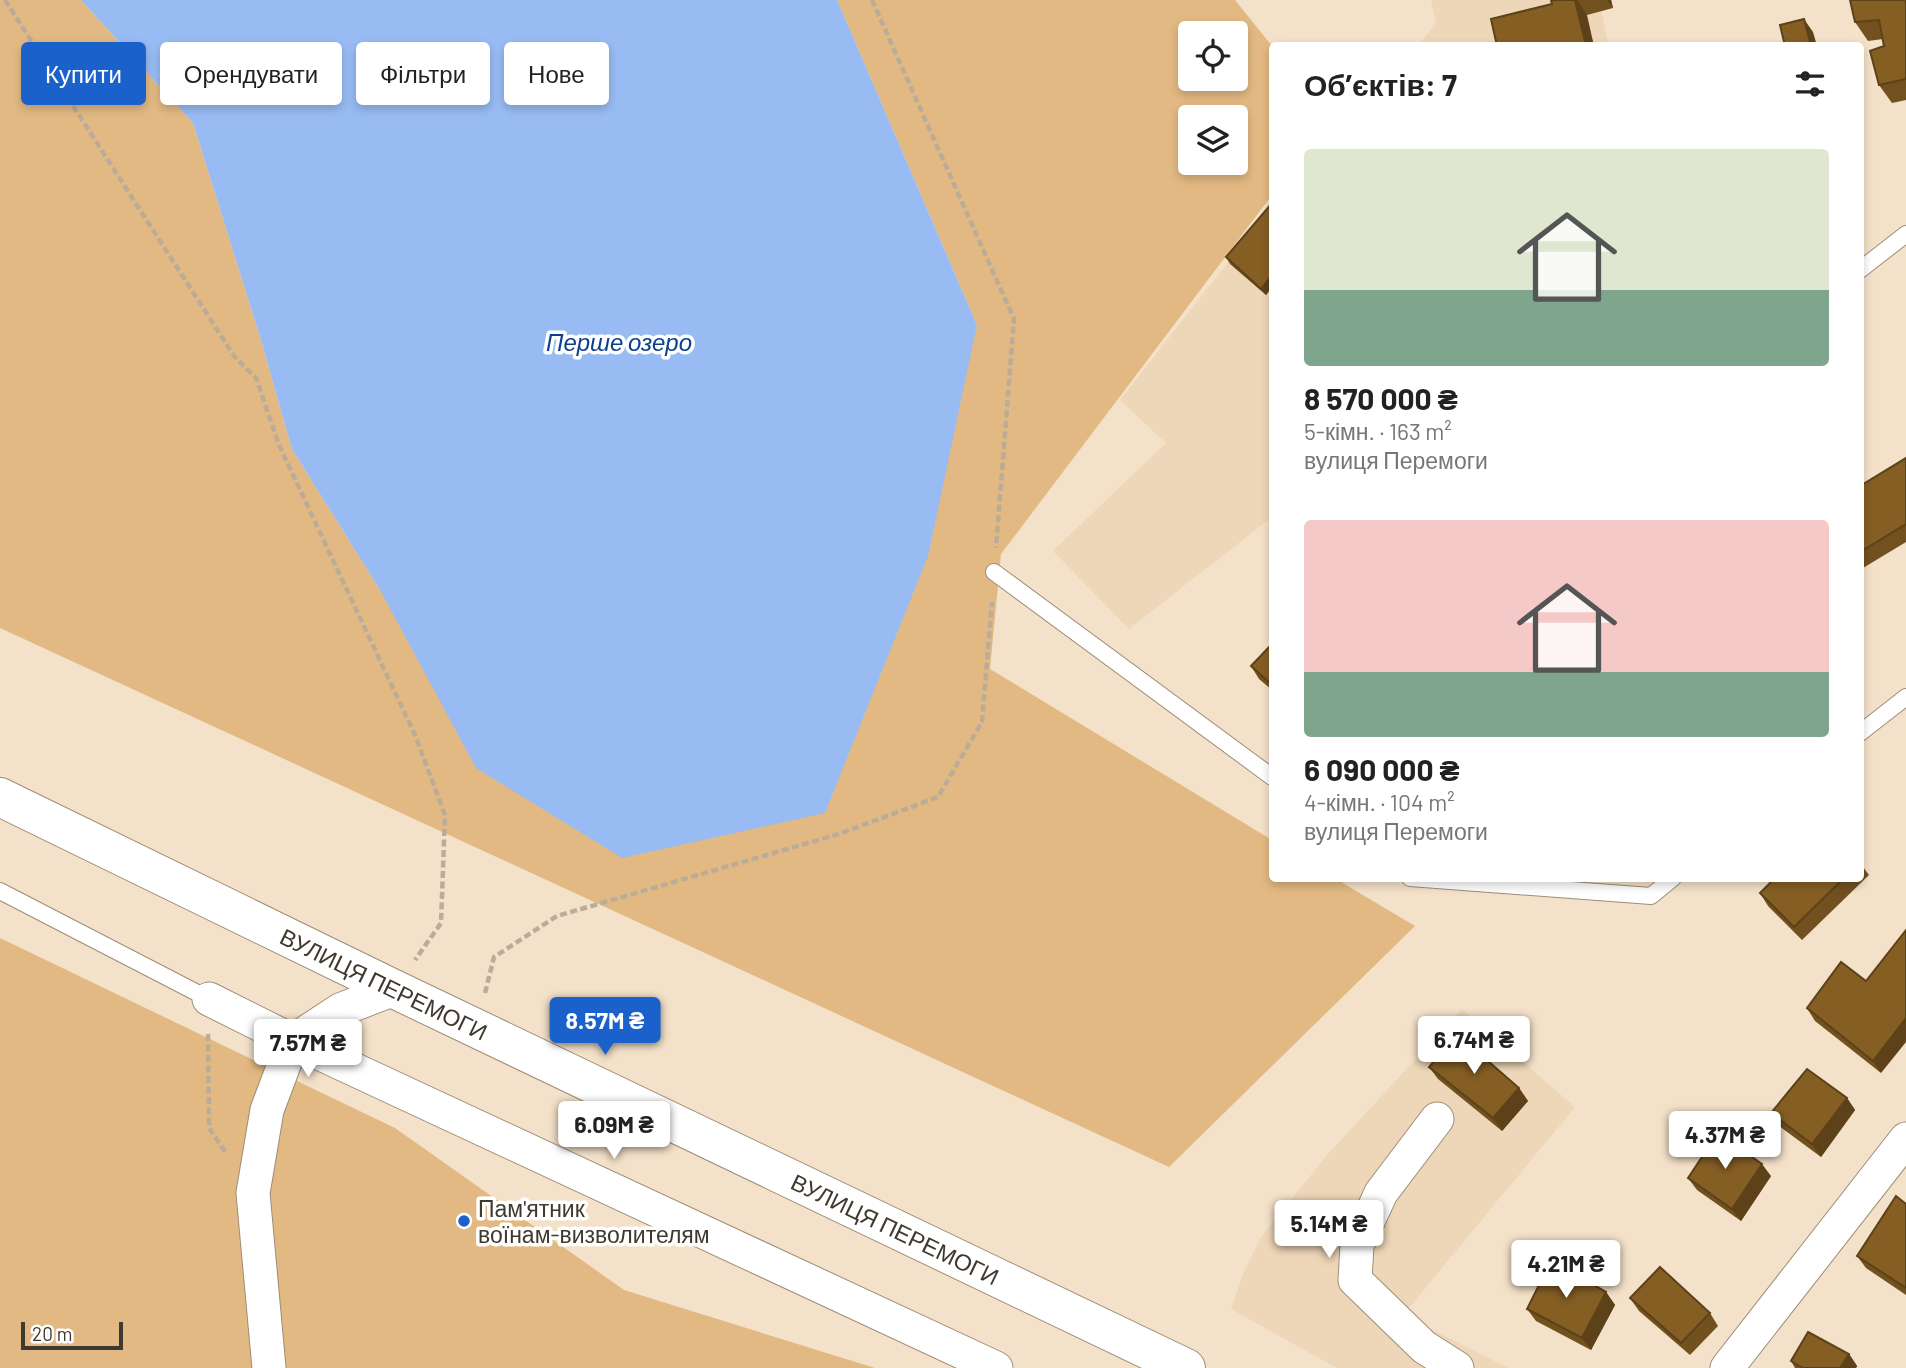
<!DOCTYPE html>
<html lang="uk">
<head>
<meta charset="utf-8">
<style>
	:root { --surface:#fff; --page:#f2f2f2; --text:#222; --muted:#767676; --accent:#1a61cc }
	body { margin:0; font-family:Barlow,sans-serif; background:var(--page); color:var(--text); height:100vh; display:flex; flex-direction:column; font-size:26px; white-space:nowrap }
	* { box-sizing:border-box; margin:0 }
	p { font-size:23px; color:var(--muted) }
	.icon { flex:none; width:38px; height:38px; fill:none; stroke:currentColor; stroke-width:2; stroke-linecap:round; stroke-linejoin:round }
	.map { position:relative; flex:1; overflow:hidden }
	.details { position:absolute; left:1269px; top:42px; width:595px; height:840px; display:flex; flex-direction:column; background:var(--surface); border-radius:7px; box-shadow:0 4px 10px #0003 }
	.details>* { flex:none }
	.top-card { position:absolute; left:21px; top:42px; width:665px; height:63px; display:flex; gap:14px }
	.controls { position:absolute; left:1178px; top:21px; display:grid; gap:14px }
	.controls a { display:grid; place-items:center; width:70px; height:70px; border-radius:7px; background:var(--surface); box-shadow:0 4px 10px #0003; font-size:35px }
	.scale { position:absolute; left:21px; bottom:18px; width:102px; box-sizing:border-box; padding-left:7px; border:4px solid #40392f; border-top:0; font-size:19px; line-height:24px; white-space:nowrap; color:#40392f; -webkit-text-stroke:5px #fff; paint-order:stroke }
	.price { position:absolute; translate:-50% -60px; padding:0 16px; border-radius:7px; background:#fff; color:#222; font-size:23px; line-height:46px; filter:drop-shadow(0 2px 4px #0008) }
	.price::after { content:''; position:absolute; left:50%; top:42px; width:21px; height:16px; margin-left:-10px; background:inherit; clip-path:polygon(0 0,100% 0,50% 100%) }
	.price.active { background:var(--accent); color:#fff }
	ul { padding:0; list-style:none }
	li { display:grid; align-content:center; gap:14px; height:371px; padding:0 35px }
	li span { display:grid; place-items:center; height:217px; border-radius:7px; color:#555 }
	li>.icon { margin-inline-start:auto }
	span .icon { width:126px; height:126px; fill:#fffc; stroke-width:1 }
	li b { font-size:30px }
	h2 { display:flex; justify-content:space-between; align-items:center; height:84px; padding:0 35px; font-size:30px }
	.pill { padding:0 24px; border-radius:7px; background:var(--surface); box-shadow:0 4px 10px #0003; font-size:24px; line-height:63px }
	.pill.active { background:var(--accent); color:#fff }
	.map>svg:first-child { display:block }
	.built { fill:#eed6b8 }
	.green { fill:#e2b983; fill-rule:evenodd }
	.water { fill:#98bbf3 }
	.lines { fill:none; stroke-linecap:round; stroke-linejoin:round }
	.lane-casing { stroke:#9e8d77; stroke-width:18 }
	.street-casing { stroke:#9e8d77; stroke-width:35 }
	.secondary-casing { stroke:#9e8d77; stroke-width:40 }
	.path { stroke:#bbac98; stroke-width:4.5; stroke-dasharray:7 3.5; stroke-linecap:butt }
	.lane { stroke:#fff; stroke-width:16 }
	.street { stroke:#fff; stroke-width:33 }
	.secondary { stroke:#fff; stroke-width:38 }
	.wall { fill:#72511f }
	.shaded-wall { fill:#5d4219 }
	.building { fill:#855e24; stroke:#5d4219; stroke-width:2 }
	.poi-dot { fill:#1a61cc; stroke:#fff; stroke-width:2.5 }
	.labels { text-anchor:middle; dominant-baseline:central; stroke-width:7; stroke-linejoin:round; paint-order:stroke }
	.street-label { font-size:23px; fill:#40392f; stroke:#fff }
	.poi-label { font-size:23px; fill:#40392f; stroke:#fff; text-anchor:start }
	.water-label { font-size:24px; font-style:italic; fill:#0b408f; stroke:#fff }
</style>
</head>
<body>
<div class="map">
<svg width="1906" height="1368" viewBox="0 0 1906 1368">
	<rect width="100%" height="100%" fill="#f4e1c9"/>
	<g class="built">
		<path d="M1431,0H1607L1600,3L1608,45L1417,46L1436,24Z"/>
		<path d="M1272,211V523L1268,520L1129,629L1053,551L1166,443L1120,400L1229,261Z"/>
		<path d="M1462,1009L1575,1107L1403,1315L1508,1368H1337L1231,1309L1244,1272L1261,1237L1327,1155Z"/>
	</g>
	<g class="green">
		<path d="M0,0H81L193,123L261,340L292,449L380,590L977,325L837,0H1235L1272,46V195L1001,554L990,669L1272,840V878L1336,879L1415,926L1169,1167L0,628ZM1190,33H1236V79H1190ZM1190,117H1236V163H1190Z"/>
		<path d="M0,938L395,1128L624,1290L875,1368H0Z"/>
	</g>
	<path class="water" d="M81,0H837L977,325L928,556L825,813L622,858L476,768L380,590L292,449L261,340L193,123Z"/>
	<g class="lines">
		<g class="lane-casing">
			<g id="lane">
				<path d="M1860,270L1906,234"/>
				<path d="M994,572L1272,777"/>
				<path d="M1860,733L1906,697"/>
				<path d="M1410,878L1651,896L1673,878"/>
				<path d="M0,891L209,999"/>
			</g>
		</g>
		<g class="street-casing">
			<g id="street">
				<path d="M209,999L293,1041L996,1368"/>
				<path d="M1437,1119L1381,1193L1357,1245L1355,1280L1424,1347L1457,1368"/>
				<path d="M269,1368L253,1193L267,1110L293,1041L340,1010L394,989"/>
				<path d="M1727,1368L1906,1139"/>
			</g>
		</g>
		<g class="secondary-casing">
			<g id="secondary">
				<path id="s1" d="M0,797L394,989L1186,1368"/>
			</g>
		</g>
		<g class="path">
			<path d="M5,0L234,356L256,378L279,445L415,735L445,815L441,923L415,960"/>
			<path d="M872,0L1014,319L996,548"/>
			<path d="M485,993L494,957L557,916L839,834L938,797L982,722L992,602"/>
			<path d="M208,1034L209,1128L226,1153"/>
		</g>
		<use href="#lane" class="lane"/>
		<use href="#street" class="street"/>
		<use href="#secondary" class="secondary"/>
	</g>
	<g class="wall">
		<path d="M1551,0H1611L1613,8L1587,15L1552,4Z"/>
		<path d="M1906,0V100L1892,103L1879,85L1884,46L1883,39L1868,41L1855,22Z"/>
		<path d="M1272,203V287L1266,295L1230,264L1226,257Z"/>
		<path d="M1906,458V542L1863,568L1860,564V486Z"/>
		<path d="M1272,644V690L1259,679L1251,666Z"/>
		<path d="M1860,863L1869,875L1802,940L1768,906L1760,893L1775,878H1860Z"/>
		<path d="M1841,962L1881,1073L1815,1021L1807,1008Z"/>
		<path d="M1429,1067L1519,1088L1528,1101L1502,1131L1438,1079Z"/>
		<path d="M1847,1098L1855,1110L1821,1157L1779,1126L1771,1113Z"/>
		<path d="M1771,1176L1741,1221L1697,1190L1688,1178Z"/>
		<path d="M1906,1204V1295L1866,1268L1857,1256Z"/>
		<path d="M1606,1292L1615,1305L1591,1350L1536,1321L1527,1309Z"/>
		<path d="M1630,1298L1710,1313L1718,1326L1690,1355L1639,1311Z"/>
		<path d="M1849,1354L1857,1366L1856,1368H1795L1791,1361Z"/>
	</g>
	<g class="shaded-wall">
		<path d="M1575,0H1577L1587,15L1594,46H1586Z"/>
		<path d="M1607,0H1611L1613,8Z"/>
		<path d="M1804,19L1813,32L1817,46H1811Z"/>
		<path d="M1272,275V287L1266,295L1261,289Z"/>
		<path d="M1906,1018V1042L1881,1073L1873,1061Z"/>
		<path d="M1519,1088L1528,1101L1502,1131L1493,1118Z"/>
		<path d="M1847,1098L1855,1110L1821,1157L1812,1144Z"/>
		<path d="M1762,1164L1771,1176L1741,1221L1732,1209Z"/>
		<path d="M1606,1292L1615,1305L1591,1350L1582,1338Z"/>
		<path d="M1849,1354L1857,1366L1856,1368H1840Z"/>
	</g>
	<g class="building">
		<path d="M1551,0H1575L1586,46H1497L1491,19L1552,4Z"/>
		<path d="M1850,0H1906V79L1879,85L1870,51L1884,46L1879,20L1855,22Z"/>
		<path d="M1804,19L1811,46H1785L1780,25Z"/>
		<path d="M1272,203V275L1261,289L1226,257Z"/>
		<path d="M1906,458V524L1860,552V486Z"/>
		<path d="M1272,644V685L1251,666Z"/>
		<path d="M1775,878H1844L1794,927L1760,893Z"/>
		<path d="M1906,930V1018L1873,1061L1807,1008L1841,962L1866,981Z"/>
		<path d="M1457,1034L1519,1088L1493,1118L1429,1067Z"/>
		<path d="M1807,1069L1847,1098L1812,1144L1771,1113Z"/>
		<path d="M1718,1133L1762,1164L1732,1209L1688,1178Z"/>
		<path d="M1896,1196L1906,1204V1288L1857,1256Z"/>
		<path d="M1551,1261L1606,1292L1582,1338L1527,1309Z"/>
		<path d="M1660,1267L1710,1313L1681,1343L1630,1298Z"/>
		<path d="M1808,1332L1849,1354L1840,1368H1803L1791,1361Z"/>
	</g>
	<circle class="poi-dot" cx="464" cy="1221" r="7"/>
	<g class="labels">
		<g class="street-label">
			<text stroke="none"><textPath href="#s1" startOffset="427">ВУЛИЦЯ ПЕРЕМОГИ</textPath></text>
			<text stroke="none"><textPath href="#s1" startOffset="994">ВУЛИЦЯ ПЕРЕМОГИ</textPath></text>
		</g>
		<g class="poi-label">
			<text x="478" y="1208">Пам'ятник<tspan x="478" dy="26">воїнам-визволителям</tspan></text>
		</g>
		<g class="water-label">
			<text x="619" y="341">Перше озеро</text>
		</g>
	</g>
</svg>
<div class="controls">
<a><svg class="icon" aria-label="locate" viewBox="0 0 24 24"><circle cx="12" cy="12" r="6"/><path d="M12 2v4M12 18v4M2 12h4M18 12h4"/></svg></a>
<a><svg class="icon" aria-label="layers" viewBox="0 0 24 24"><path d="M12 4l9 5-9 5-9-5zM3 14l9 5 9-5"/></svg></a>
</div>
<div class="scale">20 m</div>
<b class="price active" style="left:605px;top:1057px">8.57M ₴</b>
<b class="price" style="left:1474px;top:1076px">6.74M ₴</b>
<b class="price" style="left:308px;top:1079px">7.57M ₴</b>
<b class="price" style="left:614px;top:1161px">6.09M ₴</b>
<b class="price" style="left:1725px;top:1171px">4.37M ₴</b>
<b class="price" style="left:1329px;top:1260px">5.14M ₴</b>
<b class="price" style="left:1566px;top:1300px">4.21M ₴</b>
<div class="top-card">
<a class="pill active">Купити</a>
<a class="pill">Орендувати</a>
<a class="pill">Фільтри</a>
<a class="pill">Нове</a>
</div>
<section class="details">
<h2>Об’єктів: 7<svg class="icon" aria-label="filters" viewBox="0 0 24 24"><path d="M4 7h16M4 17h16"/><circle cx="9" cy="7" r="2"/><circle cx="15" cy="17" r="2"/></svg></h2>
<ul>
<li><span style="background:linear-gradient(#dfe7d0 65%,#7fa58c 0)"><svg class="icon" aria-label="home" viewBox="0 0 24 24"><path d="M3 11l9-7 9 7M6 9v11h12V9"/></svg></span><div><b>8 570 000 ₴</b><p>5-кімн. · 163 m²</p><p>вулиця Перемоги</p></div></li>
<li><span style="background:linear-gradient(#f6c9c9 70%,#7fa58c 0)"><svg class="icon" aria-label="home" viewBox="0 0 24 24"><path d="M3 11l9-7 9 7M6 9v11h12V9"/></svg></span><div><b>6 090 000 ₴</b><p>4-кімн. · 104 m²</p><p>вулиця Перемоги</p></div></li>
</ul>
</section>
</div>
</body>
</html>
